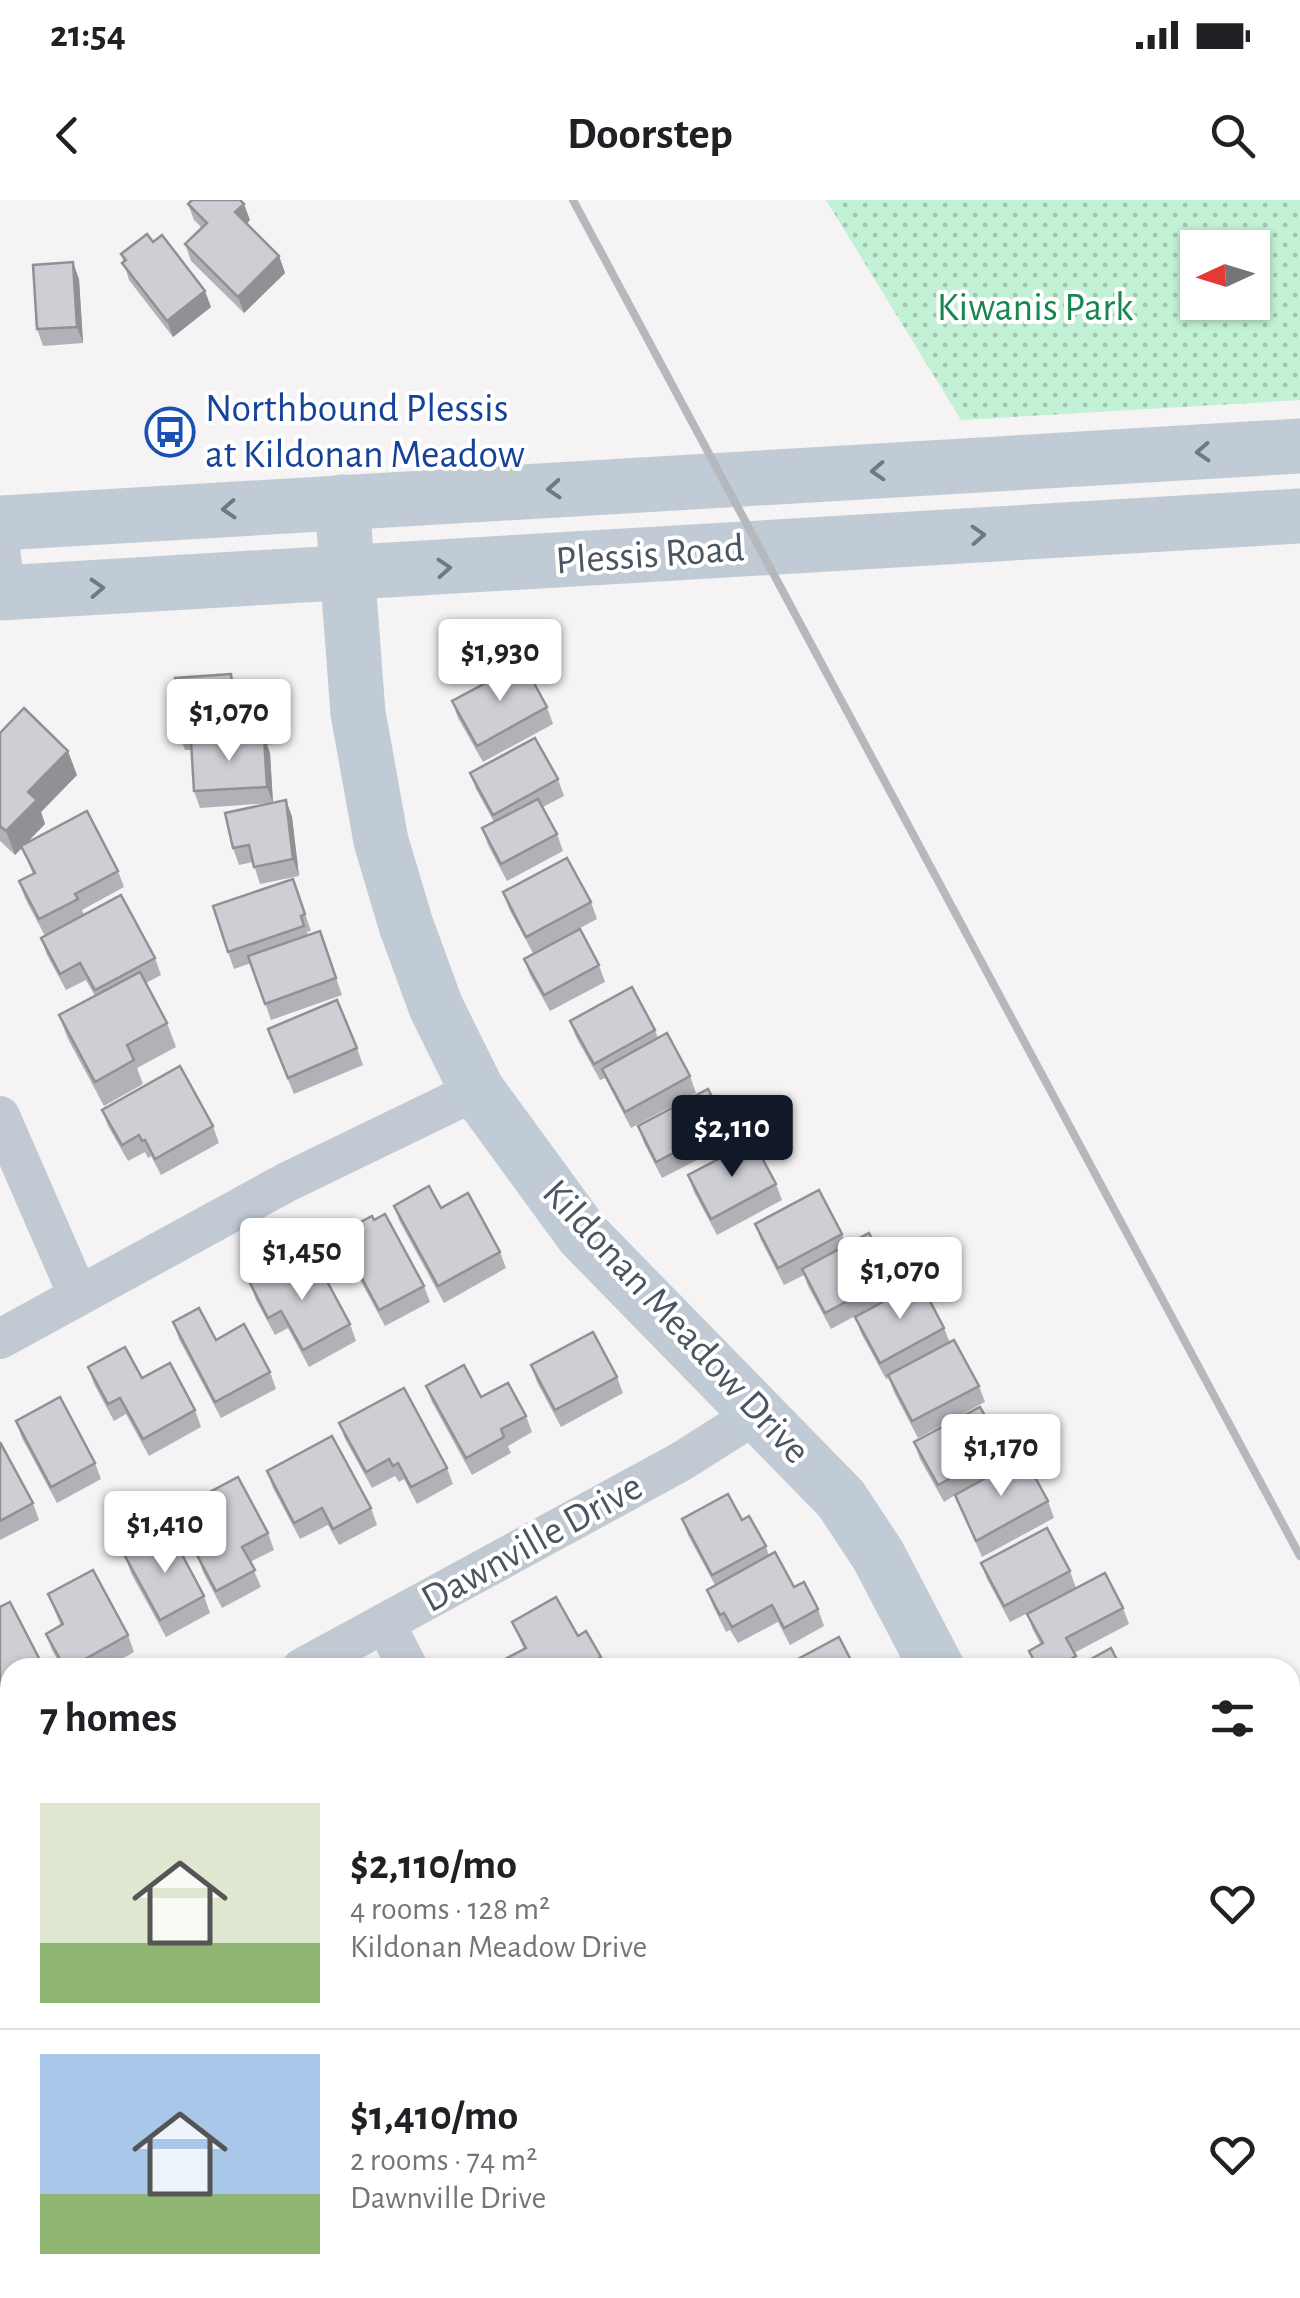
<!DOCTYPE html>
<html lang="en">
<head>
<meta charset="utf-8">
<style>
	:root { --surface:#fff; --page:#f2f2f2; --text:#202124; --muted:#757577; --line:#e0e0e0; --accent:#111827 }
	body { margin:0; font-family:"Alegreya Sans",sans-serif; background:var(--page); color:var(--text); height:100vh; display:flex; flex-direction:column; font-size:38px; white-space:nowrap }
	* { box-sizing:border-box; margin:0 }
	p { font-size:32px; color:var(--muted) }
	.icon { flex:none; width:55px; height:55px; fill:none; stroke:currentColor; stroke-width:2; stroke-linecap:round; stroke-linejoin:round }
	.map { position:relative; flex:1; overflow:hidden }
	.panel { position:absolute; left:0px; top:1458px; width:1300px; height:642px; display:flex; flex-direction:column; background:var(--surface); border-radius:30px 30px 0 0; box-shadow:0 2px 8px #0004 }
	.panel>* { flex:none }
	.needle { width:65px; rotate:266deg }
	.tools { position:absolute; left:1180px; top:30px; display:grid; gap:20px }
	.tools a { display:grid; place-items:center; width:90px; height:90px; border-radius:0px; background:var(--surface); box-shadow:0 2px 8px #0004; font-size:50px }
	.price { position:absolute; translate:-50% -85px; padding:0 22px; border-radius:10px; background:#fff; color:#222; font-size:32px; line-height:65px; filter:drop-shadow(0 2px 5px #0008) }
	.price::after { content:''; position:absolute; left:50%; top:60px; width:30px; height:22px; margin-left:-15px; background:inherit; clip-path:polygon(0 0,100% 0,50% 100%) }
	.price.selected { background:var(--accent); color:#fff }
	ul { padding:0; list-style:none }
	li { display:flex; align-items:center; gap:30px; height:250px; padding:0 40px }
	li+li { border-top:2px solid var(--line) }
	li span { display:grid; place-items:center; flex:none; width:280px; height:200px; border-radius:0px; color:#555 }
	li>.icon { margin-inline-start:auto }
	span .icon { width:120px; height:120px; fill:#fffc; stroke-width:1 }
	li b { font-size:42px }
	h2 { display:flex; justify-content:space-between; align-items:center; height:120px; padding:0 40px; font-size:42px }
	.status { display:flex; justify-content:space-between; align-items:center; height:70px; padding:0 50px; background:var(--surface); direction:ltr }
	.status svg { height:28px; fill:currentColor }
	header { display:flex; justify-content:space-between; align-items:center; height:130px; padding:0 40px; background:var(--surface); font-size:45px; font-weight:600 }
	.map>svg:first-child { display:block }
	.park { fill:url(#park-dots); fill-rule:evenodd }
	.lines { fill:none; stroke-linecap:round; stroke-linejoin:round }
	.street { stroke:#c1cad2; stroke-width:40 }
	.secondary { stroke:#c1cbd6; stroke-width:55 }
	.rail { stroke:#b5b8bd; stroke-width:8 }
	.wall { fill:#b0b2b7 }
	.shaded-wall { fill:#909195 }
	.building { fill:#cdcfd5; stroke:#909195; stroke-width:2.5 }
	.oneway { stroke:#6e7984 }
	.labels { text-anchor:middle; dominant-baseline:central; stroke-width:8; stroke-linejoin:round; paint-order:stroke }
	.park-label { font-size:40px; fill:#17864f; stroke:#fff }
	.transit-label { font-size:40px; fill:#164399; stroke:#fff; text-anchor:start }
	.street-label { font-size:40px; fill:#4a5661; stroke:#fff }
</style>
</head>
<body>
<div class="status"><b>21:54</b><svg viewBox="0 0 49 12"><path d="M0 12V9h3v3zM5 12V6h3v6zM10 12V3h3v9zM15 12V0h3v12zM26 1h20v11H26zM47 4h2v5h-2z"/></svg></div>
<header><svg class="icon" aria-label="back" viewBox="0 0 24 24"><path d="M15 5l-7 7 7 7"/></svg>Doorstep<svg class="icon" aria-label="search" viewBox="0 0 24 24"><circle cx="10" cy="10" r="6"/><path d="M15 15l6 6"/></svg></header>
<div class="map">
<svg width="1300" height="2098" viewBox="0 0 1300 2098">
	<defs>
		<pattern id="park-dots" width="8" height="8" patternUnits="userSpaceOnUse" patternTransform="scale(2.5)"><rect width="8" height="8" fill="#c3f1d5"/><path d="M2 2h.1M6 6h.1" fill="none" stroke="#a0c6b0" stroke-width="1.8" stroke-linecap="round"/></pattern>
	</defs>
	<rect width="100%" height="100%" fill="#f5f3f3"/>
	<g class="park">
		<path d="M826,0H1300V200L961,220ZM1198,48H1252V102H1198Z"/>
		<path d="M10,1655V2090H460L464,2098H0V1659Z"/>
	</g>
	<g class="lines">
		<g class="street">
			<path d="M0,348L5,393"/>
			<path d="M0,916L78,1095"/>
			<path d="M0,1139L287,982L477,890"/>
			<path d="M385,1423L408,1468"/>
			<path d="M302,1468L682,1261L759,1212"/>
			<path d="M0,1616L10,1612"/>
		</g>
		<g class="secondary">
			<path d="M342,302L358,513L381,641L406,725L436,807L477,890L583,1035L841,1299L878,1355L937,1468"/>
			<path d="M0,323L1300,246"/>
			<path d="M0,393L1300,316"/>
			<path d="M1230,2098L1233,2090"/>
		</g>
		<path class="rail" d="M573,0L1300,1356"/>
	</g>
	<g class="wall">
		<path d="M188,4L250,20L247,24L279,56L285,73L244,113L191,61L185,44L202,28L194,20Z"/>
		<path d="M121,54L211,107L173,137L129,80Z"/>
		<path d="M79,79L83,143L43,146L37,129Z"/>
		<path d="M237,491L238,495L265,493L271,509L273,544L267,545L270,553L273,603L286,600L292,617L299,676L260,684L253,662L239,665L233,648L271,603L200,608L194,591L191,550H185L179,534Z"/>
		<path d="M452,501L547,507L553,524L483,562L458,518Z"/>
		<path d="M0,533L77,575L41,612L45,624L26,643L118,671L124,687L82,710L84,715L155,758L161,775L146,783L167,823L176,847L137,868L143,884L104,906L68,839L59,815L95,796L86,780L66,790L47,755L41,738L45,736L25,698L19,681L33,674L22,648L15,655L0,641Z"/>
		<path d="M470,573L558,579L564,596L543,607L557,634L563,651L507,681L488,645L482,628L494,622L476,589Z"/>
		<path d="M293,679L311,731L307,732L308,735L320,731L342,795L271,820L251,763L234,769L228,752Z"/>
		<path d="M503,692L591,702L597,719L533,753L509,709Z"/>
		<path d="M524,759L599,765L605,782L550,811L530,775Z"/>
		<path d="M570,821L655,830L658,838L690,876L696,893L631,928L605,878L600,880L576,837Z"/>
		<path d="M274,846L357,848L363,865L294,894Z"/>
		<path d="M102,910L213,926L219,943L161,975L151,956L148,958L145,952L128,961L108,926Z"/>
		<path d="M726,925L732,942L662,978L644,943L638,926Z"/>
		<path d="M688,975L776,984L782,1000L717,1035L694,992Z"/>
		<path d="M394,1006L500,1052L506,1068L444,1103L400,1022Z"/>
		<path d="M755,1024L842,1034L846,1045L892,1077L898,1093L831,1129L808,1086L804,1075L784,1085L761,1040Z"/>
		<path d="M338,1034L424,1086L430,1102L385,1126L344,1050Z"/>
		<path d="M288,1076L350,1124L356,1141L309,1167L288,1128L275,1135L256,1100L250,1083Z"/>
		<path d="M855,1117L944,1128L950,1143L979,1186L985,1202L918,1238L894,1192L889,1178L886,1179L861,1133Z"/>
		<path d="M173,1122L216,1140L270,1172L276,1189L221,1218L179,1139Z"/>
		<path d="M531,1165L617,1177L623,1193L561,1227L537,1182Z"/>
		<path d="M88,1167L142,1178L195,1210L201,1227L149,1256L126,1214L114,1221L94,1184Z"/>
		<path d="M426,1186L481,1197L526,1216L532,1232L508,1246L511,1253L472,1275L432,1202Z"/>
		<path d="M16,1221L95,1263L101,1279L57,1303L22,1238Z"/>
		<path d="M339,1223L447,1268L453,1284L417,1304L404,1279L399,1282L395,1276L372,1288L345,1239Z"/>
		<path d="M0,1242L33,1303L39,1320L0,1340Z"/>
		<path d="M914,1242L1004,1249L1009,1265L1048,1301L1054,1318L982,1357L955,1295L944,1302L920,1259Z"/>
		<path d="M267,1271L371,1308L377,1325L339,1345L328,1325L300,1339L273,1288Z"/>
		<path d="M178,1309L268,1333L274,1350L250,1362L261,1387L222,1408L203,1372L197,1355L199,1354L184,1326Z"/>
		<path d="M682,1319L742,1320L766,1346L769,1356L794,1387L818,1409L824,1426L790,1445L778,1422L738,1443L730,1430L726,1432L713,1406L707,1390L715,1385L688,1335Z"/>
		<path d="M125,1356L204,1396L210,1413L166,1437L131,1373Z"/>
		<path d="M981,1363L1070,1371L1076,1388L1010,1422L987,1379Z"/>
		<path d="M48,1394L128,1435L134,1452L106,1468H62L52,1450L46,1434L61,1426Z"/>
		<path d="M0,1407L10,1468V1519L0,1524Z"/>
		<path d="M1123,1408L1129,1424L1074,1453L1079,1465L1121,1468H1035L1029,1451L1041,1445L1033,1430L1027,1414Z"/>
		<path d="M512,1422L578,1436L601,1457L604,1468H510L507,1458L524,1449Z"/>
		<path d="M1300,1819V1928L1290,1906V1825Z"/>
		<path d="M540,2090H606L604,2098H543Z"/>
		<path d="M1015,2090H1087L1073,2098H1019Z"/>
	</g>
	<g class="shaded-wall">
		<path d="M244,4L250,20L241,29L235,12Z"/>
		<path d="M279,56L285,73L244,113L238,97Z"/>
		<path d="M73,62L79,79L83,143L77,127Z"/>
		<path d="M205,91L211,107L173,137L167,121Z"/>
		<path d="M231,474L237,491L240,512L233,495Z"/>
		<path d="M265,493L271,509L273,544L267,528Z"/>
		<path d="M264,537L270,553L273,603L267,587Z"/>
		<path d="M68,551L77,575L41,612L45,624L15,655L6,631L28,592Z"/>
		<path d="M286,600L292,617L299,676L293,659Z"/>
		<path d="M591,2090H606L604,2098H593Z"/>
		<path d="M724,2090H739L727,2097Z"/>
	</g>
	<g class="building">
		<path d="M192,0H240L244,4L235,12L279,56L238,97L185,44L207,23L188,4Z"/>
		<path d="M147,34L153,42L162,35L205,91L167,121L122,63L126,60L121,54Z"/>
		<path d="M73,62L77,127L37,129L33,65Z"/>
		<path d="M523,463L547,507L477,546L452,501Z"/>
		<path d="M231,474L233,495L265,493L267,528L179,534L175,478Z"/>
		<path d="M24,508L68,551L28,592L37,600L6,631L0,626V533Z"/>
		<path d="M264,537L267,587L194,591L191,541Z"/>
		<path d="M535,538L558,579L493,615L470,573Z"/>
		<path d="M538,599L557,634L501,664L482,628Z"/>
		<path d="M286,600L293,659L254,667L249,645L233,648L225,613Z"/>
		<path d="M87,611L118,671L75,694L78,699L39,719L19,681L35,673L21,646Z"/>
		<path d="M567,658L591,702L526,737L503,692Z"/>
		<path d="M293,679L305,714L301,716L304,726L228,752L213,706Z"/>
		<path d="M121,695L155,758L95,790L80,763L60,774L41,738Z"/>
		<path d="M580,729L599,765L544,795L524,759Z"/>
		<path d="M320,731L336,778L265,804L248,756Z"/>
		<path d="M140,772L167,823L127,845L134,860L95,882L59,815Z"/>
		<path d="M632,787L655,830L594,864L570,821Z"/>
		<path d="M337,800L357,848L288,878L268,829Z"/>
		<path d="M667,833L690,876L625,912L602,869Z"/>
		<path d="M180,866L213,926L155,959L145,940L142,941L139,935L122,945L102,910Z"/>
		<path d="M708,889L726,925L656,962L638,926Z"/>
		<path d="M753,941L776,984L711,1019L688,975Z"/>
		<path d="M429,986L441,1008L468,993L500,1052L438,1086L394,1006Z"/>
		<path d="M819,990L842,1034L778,1068L755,1024Z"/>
		<path d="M385,1014L424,1086L379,1110L338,1034L372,1016L374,1020Z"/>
		<path d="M869,1033L892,1077L825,1113L802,1069Z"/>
		<path d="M316,1061L350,1124L303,1150L281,1111L268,1118L250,1083L282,1066L288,1076Z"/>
		<path d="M920,1082L944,1128L880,1163L855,1117Z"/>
		<path d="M199,1108L216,1140L244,1124L270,1172L215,1202L173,1122Z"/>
		<path d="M593,1132L617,1177L555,1210L531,1165Z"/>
		<path d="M954,1140L979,1186L912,1221L888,1175Z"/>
		<path d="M125,1147L142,1178L170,1163L195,1210L143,1239L120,1198L108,1204L88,1167Z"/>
		<path d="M464,1165L481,1197L508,1183L526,1216L501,1229L504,1237L466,1258L426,1186Z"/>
		<path d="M404,1188L447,1268L411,1287L398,1263L393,1266L389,1259L366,1272L339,1223Z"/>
		<path d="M60,1197L95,1263L51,1287L16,1221Z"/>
		<path d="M980,1207L1004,1249L938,1285L914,1242Z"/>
		<path d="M332,1236L371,1308L333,1329L322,1308L294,1323L267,1271Z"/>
		<path d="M0,1242L33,1303L0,1321Z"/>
		<path d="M1024,1257L1048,1301L976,1341L955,1295Z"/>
		<path d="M238,1277L268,1333L242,1347L255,1370L216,1391L197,1355L202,1353L178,1309Z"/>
		<path d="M728,1294L742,1320L749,1316L766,1346L712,1375L682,1319Z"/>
		<path d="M1047,1328L1070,1371L1004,1406L981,1363Z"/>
		<path d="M170,1332L204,1396L160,1420L125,1356Z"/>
		<path d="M775,1352L794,1387L804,1382L818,1409L784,1428L772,1405L732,1427L724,1413L720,1415L707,1390Z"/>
		<path d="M93,1370L128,1435L69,1468H65L46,1434L63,1424L48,1394Z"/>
		<path d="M1105,1373L1123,1408L1066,1438L1076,1456L1054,1468H1038L1029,1451L1043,1443L1027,1414Z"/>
		<path d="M556,1397L578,1436L586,1431L601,1457L594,1461L597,1468H512L507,1458L526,1448L512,1422Z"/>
		<path d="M10,1402L44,1468H10V1479L9,1480L10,1482V1499L0,1504V1407Z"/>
		<path d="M839,1437L855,1468H781Z"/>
		<path d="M1111,1448L1121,1468H1075Z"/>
		<path d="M1300,1819V1877L1290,1882V1825Z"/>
		<path d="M1300,1893V1922L1290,1904V1899Z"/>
		<path d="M847,2090H886L890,2098H832Z"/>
		<path d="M938,2090H999L1004,2098H942Z"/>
		<path d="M1018,2090H1051L1036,2098H1022Z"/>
	</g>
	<defs><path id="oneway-chevron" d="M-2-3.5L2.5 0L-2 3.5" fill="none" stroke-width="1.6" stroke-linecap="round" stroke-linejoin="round" transform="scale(2.5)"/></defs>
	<g class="oneway">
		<use href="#oneway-chevron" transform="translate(1203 252) rotate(177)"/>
		<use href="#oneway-chevron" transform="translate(878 271) rotate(177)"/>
		<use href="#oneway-chevron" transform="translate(554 289) rotate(176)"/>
		<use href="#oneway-chevron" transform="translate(229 309) rotate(177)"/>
		<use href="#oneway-chevron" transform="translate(978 335) rotate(-3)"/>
		<use href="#oneway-chevron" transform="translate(444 368) rotate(-4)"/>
		<use href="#oneway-chevron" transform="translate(97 388) rotate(-3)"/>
	</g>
	<defs>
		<g id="bus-ring" transform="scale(2.5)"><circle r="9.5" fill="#fff" stroke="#1a4fb4" stroke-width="1.5"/><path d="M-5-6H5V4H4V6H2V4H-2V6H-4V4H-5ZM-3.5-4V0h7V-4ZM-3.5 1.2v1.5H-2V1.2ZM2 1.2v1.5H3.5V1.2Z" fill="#1a4fb4"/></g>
	</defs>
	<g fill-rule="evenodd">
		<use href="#bus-ring" x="170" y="232"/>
	</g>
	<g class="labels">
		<g class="park-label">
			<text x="1035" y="108">Kiwanis Park</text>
		</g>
		<g class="transit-label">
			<text x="205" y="209">Northbound Plessis<tspan x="205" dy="46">at Kildonan Meadow</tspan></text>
		</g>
		<g class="street-label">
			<text transform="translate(650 355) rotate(-4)">Plessis Road</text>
			<text transform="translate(676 1122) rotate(47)">Kildonan Meadow Drive</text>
			<text transform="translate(532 1343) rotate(-29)">Dawnville Drive</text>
		</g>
	</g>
</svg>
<div class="tools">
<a><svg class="needle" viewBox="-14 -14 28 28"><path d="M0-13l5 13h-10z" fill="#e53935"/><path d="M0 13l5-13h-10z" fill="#757577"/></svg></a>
</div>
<b class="price" style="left:500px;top:504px">$1,930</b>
<b class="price" style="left:229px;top:564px">$1,070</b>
<b class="price selected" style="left:732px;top:980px">$2,110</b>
<b class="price" style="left:302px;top:1103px">$1,450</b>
<b class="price" style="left:900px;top:1122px">$1,070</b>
<b class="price" style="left:1001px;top:1299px">$1,170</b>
<b class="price" style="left:165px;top:1376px">$1,410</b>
<section class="panel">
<h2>7 homes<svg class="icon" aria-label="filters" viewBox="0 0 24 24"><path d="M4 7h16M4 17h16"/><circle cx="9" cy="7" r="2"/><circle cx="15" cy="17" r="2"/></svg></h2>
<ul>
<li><span style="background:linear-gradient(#dfe7d0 70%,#8fb573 0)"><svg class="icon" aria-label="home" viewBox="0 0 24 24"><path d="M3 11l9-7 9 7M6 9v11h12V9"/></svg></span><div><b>$2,110/mo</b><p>4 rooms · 128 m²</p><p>Kildonan Meadow Drive</p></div><svg class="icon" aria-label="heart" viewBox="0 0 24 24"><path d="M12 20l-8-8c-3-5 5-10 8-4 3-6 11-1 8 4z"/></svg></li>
<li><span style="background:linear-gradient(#a9c7e8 70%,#8fb573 0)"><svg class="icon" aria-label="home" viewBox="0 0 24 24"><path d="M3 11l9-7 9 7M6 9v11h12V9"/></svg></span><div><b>$1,410/mo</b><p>2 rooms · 74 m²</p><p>Dawnville Drive</p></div><svg class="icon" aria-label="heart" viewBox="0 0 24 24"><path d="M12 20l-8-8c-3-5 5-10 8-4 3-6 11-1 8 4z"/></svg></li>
</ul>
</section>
</div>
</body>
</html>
